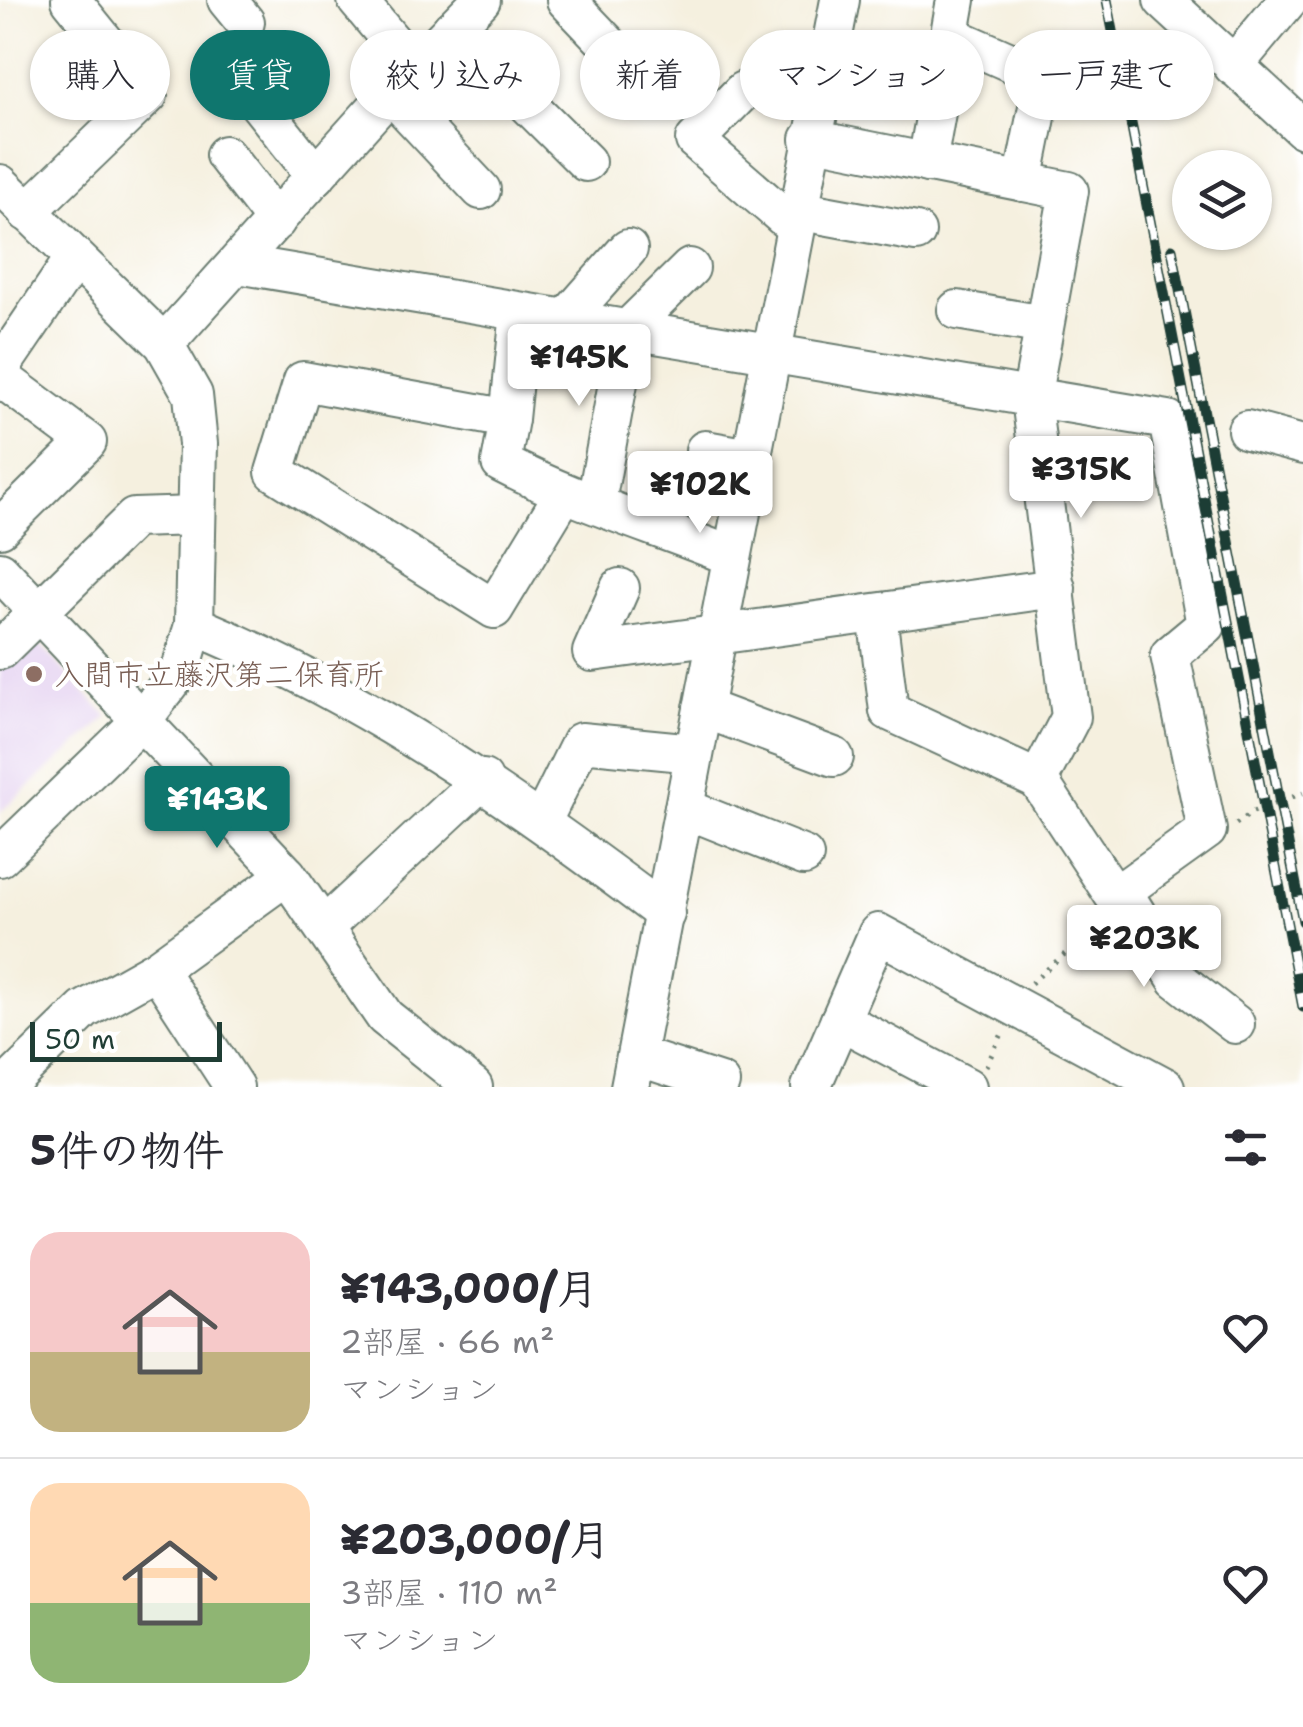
<!DOCTYPE html>
<html lang="ja">
<head>
<meta charset="utf-8">
<style>
	:root { --surface:#fff; --page:#f2f2f3; --text:#2b2b33; --muted:#7c7c81; --line:#e1e1e2; --accent:#0f766e }
	body { margin:0; font-family:"Shantell Sans","Klee One",sans-serif; background:var(--page); color:var(--text); height:100vh; display:flex; flex-direction:column; font-size:38px; white-space:nowrap }
	* { box-sizing:border-box; margin:0 }
	p { font-size:32px; color:var(--muted) }
	.icon { flex:none; width:55px; height:55px; fill:none; stroke:currentColor; stroke-width:2; stroke-linecap:round; stroke-linejoin:round }
	.map { position:relative; height:1087px; overflow:hidden }
	.side { display:flex; flex-direction:column; background:var(--surface); flex:1 }
	.side>* { flex:none }
	.hud { position:absolute; left:30px; top:30px; width:1245px; height:90px; display:flex; gap:20px }
	.buttons { position:absolute; left:1172px; top:150px; display:grid; gap:20px }
	.buttons a { display:grid; place-items:center; width:100px; height:100px; border-radius:50%; background:var(--surface); box-shadow:0 2px 8px #0004; font-size:50px }
	.scale { position:absolute; left:30px; bottom:25px; width:192px; box-sizing:border-box; padding-left:10px; border:5px solid #1f3d34; border-top:0; font-size:28px; line-height:35px; white-space:nowrap; color:#1f3d34; -webkit-text-stroke:8px #fff; paint-order:stroke }
	.price { position:absolute; translate:-50% -85px; padding:0 22px; border-radius:10px; background:#fff; color:#222; font-size:32px; line-height:65px; filter:drop-shadow(0 2px 5px #0008) }
	.price::after { content:''; position:absolute; left:50%; top:60px; width:30px; height:22px; margin-left:-15px; background:inherit; clip-path:polygon(0 0,100% 0,50% 100%) }
	.price.selected { background:var(--accent); color:#fff }
	ul { padding:0; list-style:none }
	li { display:flex; align-items:center; gap:30px; height:250px; padding:0 30px }
	li+li { border-top:2px solid var(--line) }
	li span { display:grid; place-items:center; flex:none; width:280px; height:200px; border-radius:30px; color:#555 }
	li>.icon { margin-inline-start:auto }
	span .icon { width:120px; height:120px; fill:#fffc; stroke-width:1 }
	li b { font-size:42px }
	h2 { display:flex; justify-content:space-between; align-items:center; height:120px; padding:0 30px; font-size:42px }
	.pill { padding:0 35px; border-radius:45px; background:var(--surface); box-shadow:0 2px 8px #0004; font-size:35px; line-height:90px }
	.pill.selected { background:var(--accent); color:#fff }
	.map>svg:first-child { display:block }
	.built { fill:#e5d3f1 }
	.lines { fill:none; stroke-linecap:round; stroke-linejoin:round }
	.minor-casing { stroke:#6a7c70; stroke-width:42 }
	.path { stroke:#6a7c70; stroke-width:5; stroke-dasharray:2.5 8; stroke-linecap:butt }
	.minor { stroke:#fff; stroke-width:38 }
	.rail-casing { stroke:#1f3d34; stroke-width:11 }
	.rail { stroke:#fff; stroke-width:8; stroke-dasharray:22; stroke-linecap:butt }
	.education-dot { fill:#8d6e63; stroke:#fff; stroke-width:4 }
	.labels { text-anchor:middle; dominant-baseline:central; stroke-width:8; stroke-linejoin:round; paint-order:stroke }
	.education-label { font-size:30px; fill:#785e54; stroke:#fff; text-anchor:start }
</style>
</head>
<body>
<div class="map">
<svg width="1303" height="1087" viewBox="0 0 1303 1087">
	<rect width="100%" height="100%" fill="#fff"/>
	<filter id="ink" filterUnits="userSpaceOnUse"><feTurbulence type="fractalNoise" baseFrequency=".01" numOctaves="2"/><feDisplacementMap in="SourceGraphic" scale="20" xChannelSelector="R" yChannelSelector="G"/><feConvolveMatrix kernelMatrix="1 2 1 2 8 2 1 2 1" color-interpolation-filters="sRGB"/></filter>
	<filter id="wash" filterUnits="userSpaceOnUse"><feTurbulence type="fractalNoise" baseFrequency=".0048" numOctaves="4" result="noise"/><feDisplacementMap in="SourceGraphic" scale="40" xChannelSelector="R" yChannelSelector="G"/><feGaussianBlur stdDeviation="2.25" result="paint"/><feColorMatrix in="noise" values="0 0 0 0 0 0 0 0 0 0 0 0 0 0 0 0 0 1.4 0 .05"/><feComposite in="paint" operator="in"/></filter>
	<g filter="url(#wash)">
		<rect width="100%" height="100%" fill="#f5f0df"/>
		<path class="built" d="M15,618L108,717L0,812V632Z"/>
	</g>
	<g filter="url(#ink)">
		<g class="lines">
			<g class="minor-casing">
				<g id="minor">
					<path d="M227,0L245,22"/>
					<path d="M357,0L414,68"/>
					<path d="M566,0L645,83"/>
					<path d="M1163,0L1303,129"/>
					<path d="M452,29L586,162"/>
					<path d="M951,36L1044,77L1023,182"/>
					<path d="M1233,66L1288,0"/>
					<path d="M246,88L316,176"/>
					<path d="M743,91L695,140L794,226"/>
					<path d="M390,93L481,190"/>
					<path d="M225,155L276,221"/>
					<path d="M927,163L956,0"/>
					<path d="M0,184L164,344L193,395L198,444L194,625L181,669L142,720L0,857"/>
					<path d="M797,210L916,232"/>
					<path d="M27,212L148,95L71,0"/>
					<path d="M238,264L1168,420L1206,625L1170,655L1207,830L1122,891L1113,894L1038,780L1071,717L1031,399L1069,191L810,139"/>
					<path d="M957,310L1044,325"/>
					<path d="M567,318L628,249"/>
					<path d="M164,344L390,93L481,0"/>
					<path d="M0,368L74,259"/>
					<path d="M0,377L87,442L0,528"/>
					<path d="M509,419L520,312"/>
					<path d="M1247,430L1303,445"/>
					<path d="M705,450L750,458"/>
					<path d="M563,495L494,609L275,472L303,381L509,419L501,463C574,501 654,525 731,556"/>
					<path d="M596,502L628,329L690,268"/>
					<path d="M0,571L287,875L385,1017L473,1087"/>
					<path d="M620,588L592,652L1056,588"/>
					<path d="M877,614L889,711L1038,780"/>
					<path d="M194,625C367,697 517,802 665,914"/>
					<path d="M0,650L134,518L196,516"/>
					<path d="M703,708L834,757"/>
					<path d="M684,808L804,856"/>
					<path d="M542,821L581,742L694,753"/>
					<path d="M1122,891L1177,979L1235,1024"/>
					<path d="M324,927L483,779"/>
					<path d="M157,969L234,1087"/>
					<path d="M840,1020L967,1087"/>
					<path d="M637,1056L720,1083"/>
					<path d="M5,1087L84,1010L157,969L287,875"/>
					<path d="M630,1087L840,0"/>
					<path d="M811,1087L878,933L1165,1087"/>
				</g>
			</g>
			<g class="path">
				<path d="M1236,824L1253,812L1303,793"/>
				<path d="M1031,983L1102,922"/>
				<path d="M986,1066L1003,1032"/>
			</g>
			<use href="#minor" class="minor"/>
			<g class="rail-casing">
				<g id="rail">
					<path d="M1107,0L1303,1007"/>
					<path d="M1172,249L1303,921"/>
				</g>
			</g>
			<use href="#rail" class="rail"/>
		</g>
	</g>
	<circle class="education-dot" cx="34" cy="674" r="10"/>
	<g class="labels">
		<g class="education-label">
			<text x="54" y="674">入間市立藤沢第二保育所</text>
		</g>
	</g>
</svg>
<div class="buttons">
<a><svg class="icon" aria-label="layers" viewBox="0 0 24 24"><path d="M12 4l9 5-9 5-9-5zM3 14l9 5 9-5"/></svg></a>
</div>
<div class="scale">50 m</div>
<b class="price" style="left:579px;top:409px">¥145K</b>
<b class="price" style="left:1081px;top:521px">¥315K</b>
<b class="price" style="left:700px;top:536px">¥102K</b>
<b class="price selected" style="left:217px;top:851px">¥143K</b>
<b class="price" style="left:1144px;top:990px">¥203K</b>
<div class="hud">
<a class="pill">購入</a>
<a class="pill selected">賃貸</a>
<a class="pill">絞り込み</a>
<a class="pill">新着</a>
<a class="pill">マンション</a>
<a class="pill">一戸建て</a>
</div>
</div>
<section class="side">
<h2>5件の物件<svg class="icon" aria-label="filters" viewBox="0 0 24 24"><path d="M4 7h16M4 17h16"/><circle cx="9" cy="7" r="2"/><circle cx="15" cy="17" r="2"/></svg></h2>
<ul>
<li><span style="background:linear-gradient(#f6c9c9 60%,#c2b280 0)"><svg class="icon" aria-label="home" viewBox="0 0 24 24"><path d="M3 11l9-7 9 7M6 9v11h12V9"/></svg></span><div><b>¥143,000/月</b><p>2部屋 · 66 m²</p><p>マンション</p></div><svg class="icon" aria-label="heart" viewBox="0 0 24 24"><path d="M12 20l-8-8c-3-5 5-10 8-4 3-6 11-1 8 4z"/></svg></li>
<li><span style="background:linear-gradient(#ffd9b3 60%,#8fb573 0)"><svg class="icon" aria-label="home" viewBox="0 0 24 24"><path d="M3 11l9-7 9 7M6 9v11h12V9"/></svg></span><div><b>¥203,000/月</b><p>3部屋 · 110 m²</p><p>マンション</p></div><svg class="icon" aria-label="heart" viewBox="0 0 24 24"><path d="M12 20l-8-8c-3-5 5-10 8-4 3-6 11-1 8 4z"/></svg></li>
</ul>
</section>
</body>
</html>
